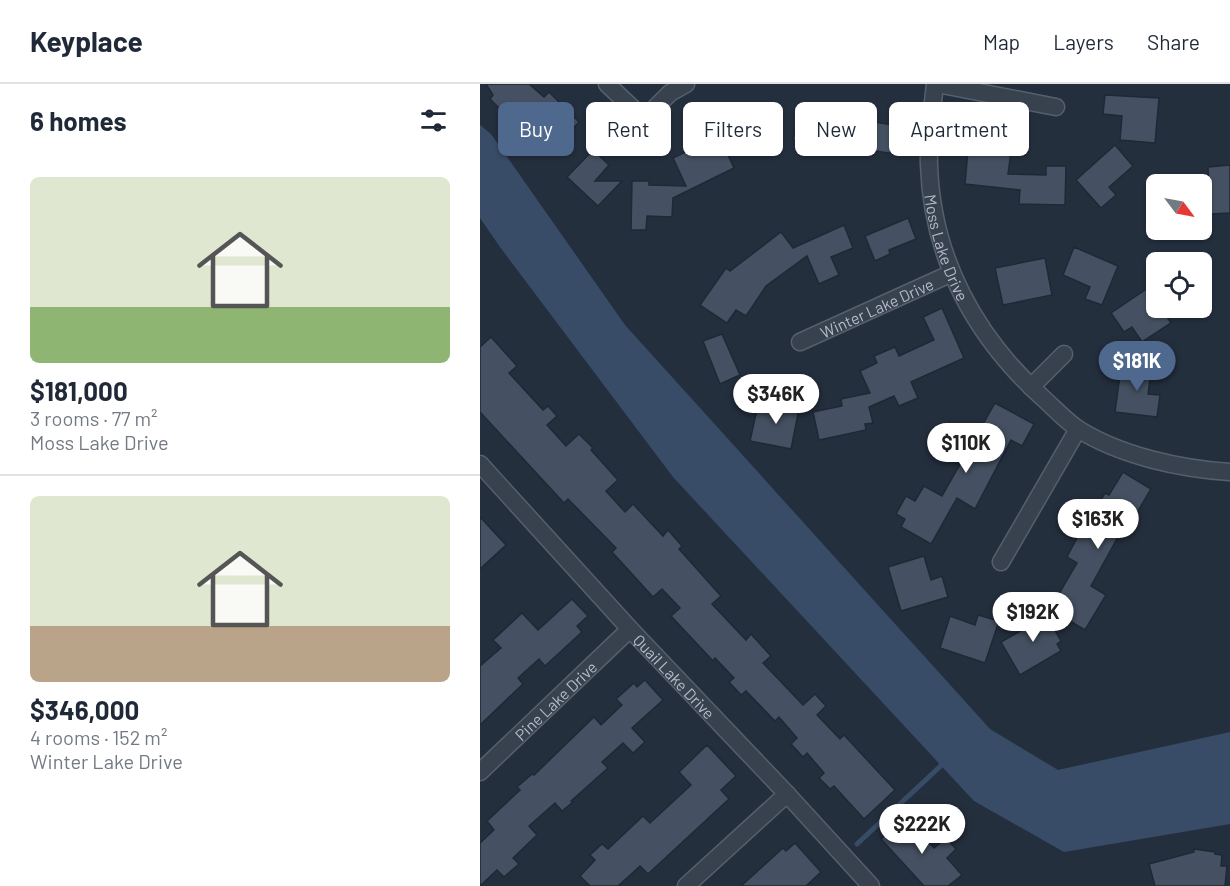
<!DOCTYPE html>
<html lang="en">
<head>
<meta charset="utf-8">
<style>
	:root { --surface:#fff; --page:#f6f6f7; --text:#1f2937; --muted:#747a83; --line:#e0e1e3; --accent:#4f688e }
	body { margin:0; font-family:Barlow,sans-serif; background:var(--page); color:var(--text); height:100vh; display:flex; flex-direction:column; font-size:22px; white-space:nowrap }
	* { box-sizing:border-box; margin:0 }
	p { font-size:20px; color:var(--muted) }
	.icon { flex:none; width:33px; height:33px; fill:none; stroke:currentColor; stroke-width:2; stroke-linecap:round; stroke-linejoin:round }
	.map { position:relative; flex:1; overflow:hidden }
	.side { display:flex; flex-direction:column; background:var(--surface); width:480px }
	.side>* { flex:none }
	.hud { position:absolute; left:18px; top:18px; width:570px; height:54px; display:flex; gap:12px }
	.needle { width:39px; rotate:122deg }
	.fabs { position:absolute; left:666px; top:90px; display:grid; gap:12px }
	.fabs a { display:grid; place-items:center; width:66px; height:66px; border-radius:9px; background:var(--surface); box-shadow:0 2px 4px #0004; font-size:30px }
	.price { position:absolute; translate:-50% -51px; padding:0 14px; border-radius:21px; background:#fff; color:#222; font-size:20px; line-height:39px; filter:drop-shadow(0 2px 3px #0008) }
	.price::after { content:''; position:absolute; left:50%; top:36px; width:18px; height:14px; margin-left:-9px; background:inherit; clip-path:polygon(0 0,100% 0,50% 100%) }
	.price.on { background:var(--accent); color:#fff }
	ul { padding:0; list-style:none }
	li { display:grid; align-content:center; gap:12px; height:318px; padding:0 30px }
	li+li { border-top:2px solid var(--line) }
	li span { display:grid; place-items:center; height:186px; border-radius:9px; color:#555 }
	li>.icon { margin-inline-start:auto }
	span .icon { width:108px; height:108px; fill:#fffc; stroke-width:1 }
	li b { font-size:26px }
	h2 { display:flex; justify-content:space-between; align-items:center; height:72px; padding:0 30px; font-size:26px }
	.tag { padding:0 21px; border-radius:9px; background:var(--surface); box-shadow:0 2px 4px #0004; font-size:21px; line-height:54px }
	.tag.on { background:var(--accent); color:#fff }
	header { display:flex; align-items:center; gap:36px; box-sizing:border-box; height:84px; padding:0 30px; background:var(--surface); border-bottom:2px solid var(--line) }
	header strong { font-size:28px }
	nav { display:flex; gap:33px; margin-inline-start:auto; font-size:21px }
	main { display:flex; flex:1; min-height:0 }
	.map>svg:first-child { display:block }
	.water { fill:#394c67 }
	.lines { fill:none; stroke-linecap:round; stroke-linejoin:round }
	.stream { stroke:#394c67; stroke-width:5 }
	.building { fill:#455162; stroke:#1f2835; stroke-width:1.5 }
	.street-casing { stroke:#565f6c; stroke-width:19 }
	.street { stroke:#38414e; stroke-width:16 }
	.labels { text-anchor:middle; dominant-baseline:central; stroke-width:4.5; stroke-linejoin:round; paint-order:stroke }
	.street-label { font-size:16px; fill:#b4bcc9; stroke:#1d2633 }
</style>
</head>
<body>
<header>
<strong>Keyplace</strong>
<nav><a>Map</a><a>Layers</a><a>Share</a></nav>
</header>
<main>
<section class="side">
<h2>6 homes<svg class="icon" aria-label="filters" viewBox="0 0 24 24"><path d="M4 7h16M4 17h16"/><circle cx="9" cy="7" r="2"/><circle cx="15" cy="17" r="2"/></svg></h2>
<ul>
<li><span style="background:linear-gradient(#dfe7d0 70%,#8fb573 0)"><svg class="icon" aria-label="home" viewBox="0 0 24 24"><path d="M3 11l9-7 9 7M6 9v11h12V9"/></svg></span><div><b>$181,000</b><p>3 rooms · 77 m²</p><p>Moss Lake Drive</p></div></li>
<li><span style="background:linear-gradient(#dfe7d0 70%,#b9a48a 0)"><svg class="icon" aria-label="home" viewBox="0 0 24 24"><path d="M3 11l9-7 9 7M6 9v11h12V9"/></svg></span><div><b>$346,000</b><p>4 rooms · 152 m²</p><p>Winter Lake Drive</p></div></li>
</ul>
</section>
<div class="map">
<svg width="750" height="802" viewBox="0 0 750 802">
	<rect width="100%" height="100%" fill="#242f3e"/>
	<path class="water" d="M0,41L11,50L145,241L510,645L578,686L750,648V740L584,768L494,717L193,393L20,163L0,134Z"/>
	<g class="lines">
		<path class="stream" d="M377,760L466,677"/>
	</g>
	<g class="building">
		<path d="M6,0H49L64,13L69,8L99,38L80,59L41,20L35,27L33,25L27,32L10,15L13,11Z"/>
		<path d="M625,11L679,14L675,59L640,56L642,32L623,30Z"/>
		<path d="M321,19L339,23L337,32L380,42L381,36L420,42L415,70L357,61L355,65L313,56Z"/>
		<path d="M268,24L271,36L294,30L300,58L247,69L254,84L193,114L192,133L167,132L166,146H151L152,97H169V101L206,102L193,74L253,45L249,28Z"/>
		<path d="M507,57L532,60L528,90L566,91V82H586L585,121L539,120L540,106L485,100L488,66L506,68Z"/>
		<path d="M635,61L653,82L629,103L636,111L621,124L596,96Z"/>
		<path d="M113,66L129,81L115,97H142L118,122L87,93Z"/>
		<path d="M750,81V129L731,130L728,83Z"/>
		<path d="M428,134L436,155L409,166L410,170L395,177L385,152Z"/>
		<path d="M364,141L373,164L351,173L359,191L339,200L327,172L286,202L266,232L256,226L247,239L220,221L246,184L250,187L301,148L313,164Z"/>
		<path d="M594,163L638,182L622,221L605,215L610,203L583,191Z"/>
		<path d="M565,174L572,211L523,221L515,184Z"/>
		<path d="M668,204L676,217V224H681L691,239L662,258L652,243L644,248L631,229Z"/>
		<path d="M462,224L484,274L431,298L438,314L419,322L414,312L389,323L393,339L385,340L386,346L339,356L333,328L362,322L361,315L390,309L380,287L397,279L394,272L415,263L419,272L454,256L443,233Z"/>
		<path d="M242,250L260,291L240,300L223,257Z"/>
		<path d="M11,253L37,282L29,289L63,326L68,322L77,332L67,341L86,362L99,350L113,364L111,366L138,396L126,407L145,428L153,420L183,452L188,446L202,462L199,465L241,512L232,520L266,556L271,550L291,572L283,579L323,621L335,610L346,622L337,631L360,655L364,651L415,706L384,735L354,702L350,705L339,694L344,689L327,669L323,673L311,660L317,654L299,633L295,637L266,607L261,611L249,598L254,594L235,574L233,577L191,532L200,524L182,505L173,513L132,468L136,464L88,415L84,419L0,328V263Z"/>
		<path d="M648,277L672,280L668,310L680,311L677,333L635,328L640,291L646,292Z"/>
		<path d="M297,316L320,320L311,365L270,357L277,325L295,328Z"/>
		<path d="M515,319L554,340L542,362L531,356L495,425L477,414L451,460L421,443L425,435L416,430L426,412L435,417L444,402L462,412Z"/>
		<path d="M643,388L671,405L648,444L644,442L611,502L626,511L605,546L570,525L597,479L587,473L608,433L610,434L625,409L629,411Z"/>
		<path d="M0,433L26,461L0,485Z"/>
		<path d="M444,472L451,496L462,492L468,513L421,527L408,483Z"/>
		<path d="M92,515L108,532L97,542L102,548L65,582L59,575L38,594L43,600L0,641V582L21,564L13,556L42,529L58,546Z"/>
		<path d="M560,520L581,557L577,560L581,567L540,591L521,558L544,545L558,550L546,529Z"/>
		<path d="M498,531L519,537L505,579L460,564L470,532L495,541Z"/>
		<path d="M165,596L183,616L152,644L165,658L153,669L143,659L122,678L128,684L91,717L93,718L82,727L75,719L49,742L57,751L33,774L39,780L24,793L17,786L0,802V759L14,746L7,737L40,706L37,703L52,690L54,691L114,633L121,641L142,621L136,615L154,599L157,603Z"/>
		<path d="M227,661L256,692L241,706L249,715L168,790L160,782L138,802H110L100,792L115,776L110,771L122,760L128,765L163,732L170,739L211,701L199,688Z"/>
		<path d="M426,733L454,764L466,754L476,765L467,774L482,791L468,802H444L401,755Z"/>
		<path d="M315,759L341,788L326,802H261L303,764L306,767Z"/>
		<path d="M714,765L735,768V770L742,771L741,782H747L745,802H675L669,780L714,768Z"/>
	</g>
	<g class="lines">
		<g class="street-casing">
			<g id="street">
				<path d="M127,0L164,35L190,9L206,0"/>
				<path id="s1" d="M455,0C452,27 448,54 449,81C452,175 496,254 564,315C575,325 586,337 598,345C641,372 701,385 750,388"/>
				<path d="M457,0L576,23"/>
				<path id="s2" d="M320,258L472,189"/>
				<path d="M551,303L584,270"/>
				<path id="s3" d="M0,380L150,545L307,710L391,802"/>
				<path d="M521,478L598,345"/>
				<path id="s4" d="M0,688L150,545"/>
				<path d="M206,802L307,710"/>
			</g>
		</g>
		<use href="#street" class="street"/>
	</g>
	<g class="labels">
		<g class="street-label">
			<text stroke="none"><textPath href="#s1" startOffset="166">Moss Lake Drive</textPath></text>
			<text stroke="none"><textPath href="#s2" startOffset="84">Winter Lake Drive</textPath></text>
			<text stroke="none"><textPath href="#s3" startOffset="288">Quail Lake Drive</textPath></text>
			<text stroke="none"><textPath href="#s4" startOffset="104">Pine Lake Drive</textPath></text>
		</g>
	</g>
</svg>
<div class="fabs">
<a><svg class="needle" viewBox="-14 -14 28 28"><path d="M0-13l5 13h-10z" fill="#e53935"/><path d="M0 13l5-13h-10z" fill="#747a83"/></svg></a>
<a><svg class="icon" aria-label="locate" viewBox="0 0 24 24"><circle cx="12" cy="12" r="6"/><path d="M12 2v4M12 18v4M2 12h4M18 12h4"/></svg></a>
</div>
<b class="price on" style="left:657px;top:308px">$181K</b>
<b class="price" style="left:296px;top:341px">$346K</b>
<b class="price" style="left:486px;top:390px">$110K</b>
<b class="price" style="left:618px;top:466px">$163K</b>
<b class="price" style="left:553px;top:559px">$192K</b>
<b class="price" style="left:442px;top:771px">$222K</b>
<div class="hud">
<a class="tag on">Buy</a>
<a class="tag">Rent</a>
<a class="tag">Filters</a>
<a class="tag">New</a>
<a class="tag">Apartment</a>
</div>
</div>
</main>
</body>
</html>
